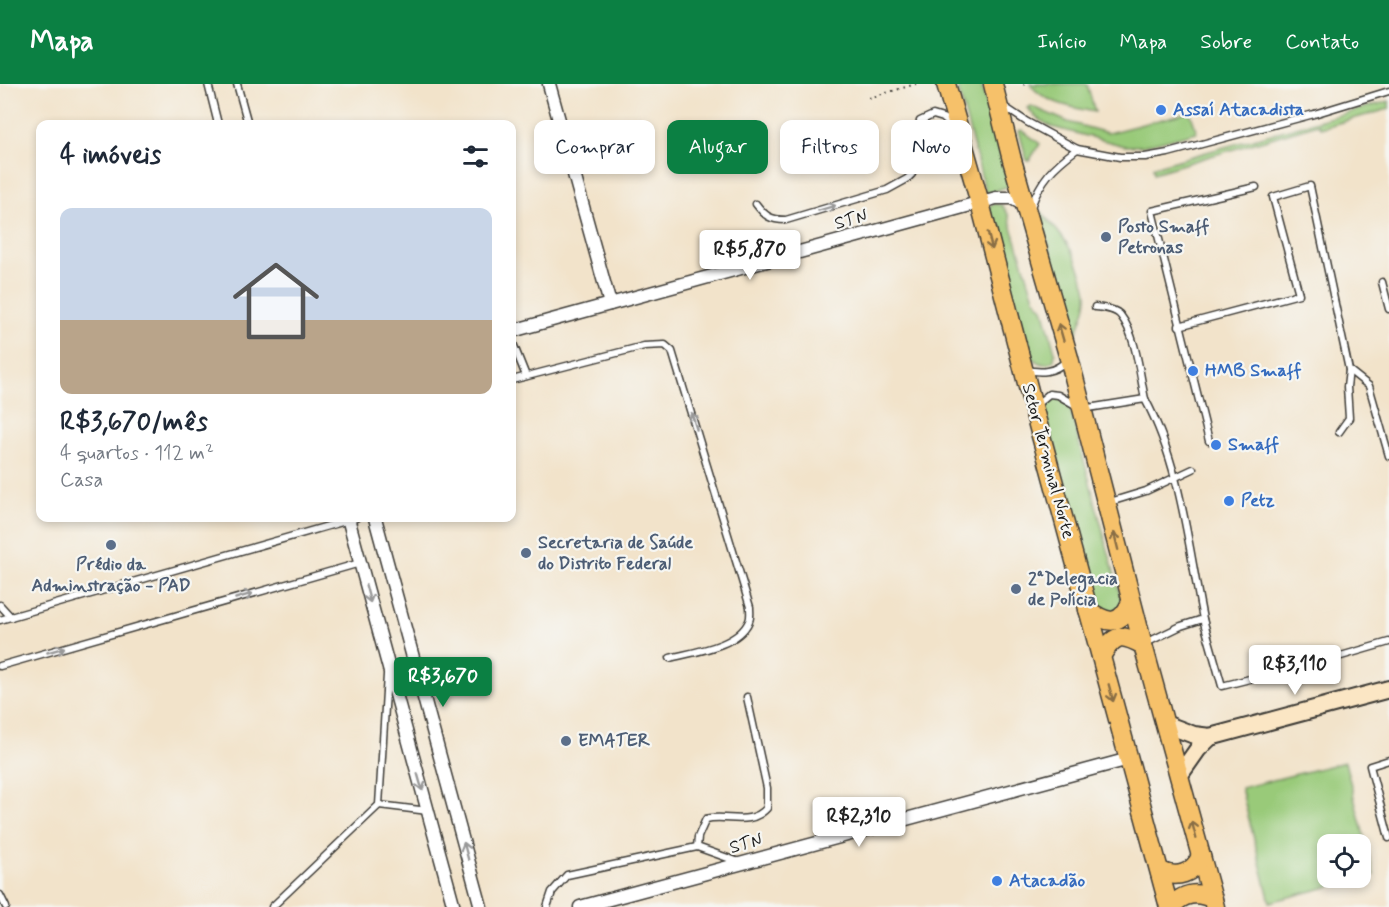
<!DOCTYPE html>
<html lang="pt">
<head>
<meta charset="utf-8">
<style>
	:root { --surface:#fff; --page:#f2f2f3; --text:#1f2937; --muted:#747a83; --line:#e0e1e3; --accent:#0b8043 }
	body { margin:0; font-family:Mynerve,sans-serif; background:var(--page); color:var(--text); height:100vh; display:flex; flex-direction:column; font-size:22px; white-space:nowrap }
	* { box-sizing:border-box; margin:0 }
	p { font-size:20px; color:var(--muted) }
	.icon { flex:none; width:33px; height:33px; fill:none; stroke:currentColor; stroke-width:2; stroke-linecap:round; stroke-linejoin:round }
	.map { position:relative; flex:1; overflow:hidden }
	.sheet { position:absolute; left:36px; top:36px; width:480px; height:402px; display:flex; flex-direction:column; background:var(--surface); border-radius:12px; box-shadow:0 3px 9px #0003 }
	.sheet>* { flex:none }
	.banner { position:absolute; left:534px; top:36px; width:570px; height:54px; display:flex; gap:12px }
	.controls { position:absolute; left:1317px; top:750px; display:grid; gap:12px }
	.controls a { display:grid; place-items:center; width:54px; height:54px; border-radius:12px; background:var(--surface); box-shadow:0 3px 9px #0003; font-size:30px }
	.price { position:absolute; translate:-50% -51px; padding:0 14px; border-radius:6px; background:#fff; color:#222; font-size:20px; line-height:39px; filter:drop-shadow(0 2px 3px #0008) }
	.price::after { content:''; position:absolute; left:50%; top:36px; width:18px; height:14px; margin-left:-9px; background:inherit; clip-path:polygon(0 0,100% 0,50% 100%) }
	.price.on { background:var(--accent); color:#fff }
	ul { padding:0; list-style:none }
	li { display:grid; align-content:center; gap:12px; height:318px; padding:0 24px }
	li+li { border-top:2px solid var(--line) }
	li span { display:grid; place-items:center; height:186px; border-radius:12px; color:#555 }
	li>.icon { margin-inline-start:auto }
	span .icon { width:108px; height:108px; fill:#fffc; stroke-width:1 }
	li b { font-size:26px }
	h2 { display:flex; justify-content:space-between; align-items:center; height:72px; padding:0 24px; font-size:26px }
	.chip { padding:0 21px; border-radius:12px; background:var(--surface); box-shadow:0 3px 9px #0003; font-size:21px; line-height:54px }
	.chip.on { background:var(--accent); color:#fff }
	header { display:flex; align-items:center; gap:36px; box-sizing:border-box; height:84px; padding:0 30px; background:var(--accent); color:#fff }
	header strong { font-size:28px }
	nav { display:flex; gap:33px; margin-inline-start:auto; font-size:21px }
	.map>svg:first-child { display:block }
	.green { fill:#99ca79; stroke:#5a734a; stroke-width:1.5; fill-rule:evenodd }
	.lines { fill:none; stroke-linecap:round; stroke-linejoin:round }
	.lane-casing { stroke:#3c3a36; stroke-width:9 }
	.street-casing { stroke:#3c3a36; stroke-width:15 }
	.secondary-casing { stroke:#3c3a36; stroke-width:20 }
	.primary-casing { stroke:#3c3a36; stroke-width:21 }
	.path { stroke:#3c3a36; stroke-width:2; stroke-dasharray:1.5 4.5; stroke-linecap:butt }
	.lane { stroke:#fff; stroke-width:6 }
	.street { stroke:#fff; stroke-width:12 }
	.secondary { stroke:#fbe6c4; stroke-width:16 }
	.primary { stroke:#f6c16b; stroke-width:18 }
	.oneway { stroke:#999 }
	.oneway2 { stroke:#896e44 }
	.shop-dot { fill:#3f7fe0; stroke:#f6f6f2; stroke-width:2 }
	.service-dot { fill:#5c6f8a; stroke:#f6f6f2; stroke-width:2 }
	.labels { text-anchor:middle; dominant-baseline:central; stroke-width:4.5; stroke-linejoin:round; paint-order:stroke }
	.shop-label { font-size:18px; font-weight:bold; fill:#366cbe; stroke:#f6f6f2; text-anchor:start }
	.street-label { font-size:18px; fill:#1c1c1c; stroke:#f6f6f2 }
	.service-label { font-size:18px; font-weight:bold; fill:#4e5e75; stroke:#f6f6f2; text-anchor:start }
</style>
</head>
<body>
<header>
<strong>Mapa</strong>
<nav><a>Início</a><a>Mapa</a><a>Sobre</a><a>Contato</a></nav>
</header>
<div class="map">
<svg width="1389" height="823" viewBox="0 0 1389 823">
	<rect width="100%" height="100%" fill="#f6f6f2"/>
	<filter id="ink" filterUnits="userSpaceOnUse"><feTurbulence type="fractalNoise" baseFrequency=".0167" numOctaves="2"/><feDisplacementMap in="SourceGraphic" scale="12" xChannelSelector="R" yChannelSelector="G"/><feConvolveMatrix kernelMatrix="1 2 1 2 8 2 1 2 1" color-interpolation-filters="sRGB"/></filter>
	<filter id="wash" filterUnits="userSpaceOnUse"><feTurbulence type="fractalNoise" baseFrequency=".008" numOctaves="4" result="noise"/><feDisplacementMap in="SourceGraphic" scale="24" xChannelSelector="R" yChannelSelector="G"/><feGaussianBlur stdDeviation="1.35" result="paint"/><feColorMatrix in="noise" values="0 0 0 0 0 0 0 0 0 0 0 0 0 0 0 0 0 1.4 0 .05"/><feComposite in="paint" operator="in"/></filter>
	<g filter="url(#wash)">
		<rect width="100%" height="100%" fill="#f2e3ca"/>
		<g class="green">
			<path d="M957,0H981L1009,102L986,110Z"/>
			<path d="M1030,0H1087L1095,28C1074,24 1043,19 1030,0Z"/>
			<path d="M1389,17V25L1320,44L1318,40L1154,89L1153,83Z"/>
			<path d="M1031,22L1068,38L1108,49L1190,28L1197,48L1142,62H1125L1052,43L1038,35L1027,24Z"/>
			<path d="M1022,46L1040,60L1029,77H1027L1019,47Z"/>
			<path d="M994,120L1002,121L1008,130L1034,214L1043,224L1055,268L1054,276C1045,283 1037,280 1030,271L989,125V122Z"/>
			<path d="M1039,125C1060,150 1072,161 1082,192C1085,199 1088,207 1087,215C1086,228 1079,242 1074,255Z"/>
			<path d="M1060,313L1068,317L1122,518L1119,526L1110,528L1097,519L1046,332L1045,328L1050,317Z"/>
			<path d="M1345,678L1374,791L1270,818L1241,704ZM1328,760H1360V794H1328Z"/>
		</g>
	</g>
	<g filter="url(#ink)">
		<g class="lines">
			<g class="lane-casing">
				<g id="lane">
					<path d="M208,0L218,40"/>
					<path d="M237,0L248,40"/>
					<path d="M1003,22L1027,38L1077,65L1120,73H1145L1168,69L1314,30L1389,7"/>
					<path d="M756,120C765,132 770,136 786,136L887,106L907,95L912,90L917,75V46L920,37L933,31L943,34L954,44"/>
					<path d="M1031,123C1041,95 1053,83 1077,65"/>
					<path d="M1382,198L1389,225"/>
					<path d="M1095,223C1104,224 1116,225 1121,232C1136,251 1140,292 1145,315"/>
					<path d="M1179,242L1299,210L1273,113L1310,102L1349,286L1369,302L1389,372"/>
					<path d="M512,257L526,292"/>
					<path d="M1026,285C1040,290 1055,288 1066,277"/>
					<path d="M512,296L644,262L665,261L672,267L750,523C750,528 751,533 749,537C738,563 693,568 670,574"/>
					<path d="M1037,320L1049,310L1058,311L1082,325L1145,315C1181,382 1188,461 1203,535L1181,542L1146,559"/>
					<path d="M1339,348L1349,334L1347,303L1349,286"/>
					<path d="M1209,357L1152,127L1256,103"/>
					<path d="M1110,418L1146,407L1193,385"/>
					<path d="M0,521L11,533"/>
					<path d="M1203,535L1222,602L1341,572L1389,558"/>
					<path d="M0,536L356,434"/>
					<path d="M0,582L360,479"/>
					<path d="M1389,676L1370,682L1389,754"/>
					<path d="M379,721L428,727"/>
					<path d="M697,763L698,753L706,735C727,730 750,743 767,724V704L747,613"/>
					<path d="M0,811L6,823"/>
					<path d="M272,823L379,721L387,591"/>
					<path d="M547,823L552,808L567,791L697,763L739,778"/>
				</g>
			</g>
			<g class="street-casing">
				<g id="street">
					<path d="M549,0L610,220"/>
					<path d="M512,247L996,114H1012L1024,121"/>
					<path d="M348,434L454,823"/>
					<path d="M375,434L481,823"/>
					<path d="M580,823L1129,675"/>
				</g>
			</g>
			<g class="secondary-casing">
				<g id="secondary">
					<path d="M1165,640L1194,651L1210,653L1389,605"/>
					<path d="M1179,692L1198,665L1210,653"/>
				</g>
			</g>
			<g class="primary-casing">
				<g id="primary">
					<path d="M946,0L980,119L1034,326L1169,823"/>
					<path d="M993,0L1012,76L1069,274L1143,561L1215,823"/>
					<path d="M1088,526C1107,540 1120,543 1131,518"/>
					<path d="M1101,572C1115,550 1120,549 1143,561"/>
					<path d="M1160,787C1177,795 1193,790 1201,772"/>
					<path d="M1171,823C1183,809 1197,807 1213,815"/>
				</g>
			</g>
			<g class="path">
				<path d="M1024,0L1026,5"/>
				<path d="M869,14L916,0"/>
			</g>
			<use href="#lane" class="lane"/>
			<use href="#street" class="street"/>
			<use href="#secondary" class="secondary"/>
			<use href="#primary" class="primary"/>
		</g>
		<defs><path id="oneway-shaft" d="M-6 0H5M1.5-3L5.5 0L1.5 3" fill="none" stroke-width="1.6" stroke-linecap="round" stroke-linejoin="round" transform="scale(1.5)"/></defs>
		<g class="oneway">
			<use href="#oneway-shaft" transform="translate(827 124) rotate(-17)"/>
			<use href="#oneway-shaft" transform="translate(694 337) rotate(-107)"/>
			<use href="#oneway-shaft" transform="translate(368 510) rotate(75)"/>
			<use href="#oneway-shaft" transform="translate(244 512) rotate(-16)"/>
			<use href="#oneway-shaft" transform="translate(56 566) rotate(-16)"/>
			<use href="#oneway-shaft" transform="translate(420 698) rotate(74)"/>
			<use href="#oneway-shaft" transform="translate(466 767) rotate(-105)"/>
		</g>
		<g class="oneway2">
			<use href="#oneway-shaft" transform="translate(990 157) rotate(75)"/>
			<use href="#oneway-shaft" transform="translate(1061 248) rotate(-106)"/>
			<use href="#oneway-shaft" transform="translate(1116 457) rotate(-104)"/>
			<use href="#oneway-shaft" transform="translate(1111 609) rotate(75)"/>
			<use href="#oneway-shaft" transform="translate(1194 746) rotate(-105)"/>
		</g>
	</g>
	<g class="shop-dot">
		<circle cx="1161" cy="26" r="6"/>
		<circle cx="1193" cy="287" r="6"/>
		<circle cx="1216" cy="361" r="6"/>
		<circle cx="1229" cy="417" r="6"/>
		<circle cx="997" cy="797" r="6"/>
	</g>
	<g class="service-dot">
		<circle cx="1106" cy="153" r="6"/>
		<circle cx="111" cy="461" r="6"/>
		<circle cx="526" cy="469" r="6"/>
		<circle cx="1016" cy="505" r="6"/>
		<circle cx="566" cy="657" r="6"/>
	</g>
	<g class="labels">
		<g class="shop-label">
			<text x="1173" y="26">Assaí Atacadista</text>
			<text x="1205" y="287">HMB Smaff</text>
			<text x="1228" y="361">Smaff</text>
			<text x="1241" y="417">Petz</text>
			<text x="1009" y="797">Atacadão</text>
		</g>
		<g class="street-label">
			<text transform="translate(851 136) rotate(-15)">STN</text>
			<text transform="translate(1048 377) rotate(75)">Setor Terminal Norte</text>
			<text transform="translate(746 760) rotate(-15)">STN</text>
		</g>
		<g class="service-label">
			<text x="1118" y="143">Posto Smaff<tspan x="1118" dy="21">Petronas</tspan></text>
			<text x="538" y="459">Secretaria de Saúde<tspan x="538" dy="21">do Distrito Federal</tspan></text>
			<text x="111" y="481" text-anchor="middle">Prédio da<tspan x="111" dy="21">Adminstração - PAD</tspan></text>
			<text x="1028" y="495">2ªDelegacia<tspan x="1028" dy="21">de Polícia</tspan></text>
			<text x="578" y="657">EMATER</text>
		</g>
	</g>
</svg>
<div class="controls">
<a><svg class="icon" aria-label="locate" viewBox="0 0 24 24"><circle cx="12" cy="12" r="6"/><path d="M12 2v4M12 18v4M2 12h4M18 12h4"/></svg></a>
</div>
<b class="price" style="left:750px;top:197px">R$5,870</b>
<b class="price" style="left:1295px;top:612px">R$3,110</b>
<b class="price on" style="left:443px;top:624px">R$3,670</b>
<b class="price" style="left:859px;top:764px">R$2,310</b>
<div class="banner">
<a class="chip">Comprar</a>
<a class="chip on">Alugar</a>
<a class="chip">Filtros</a>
<a class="chip">Novo</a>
</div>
<section class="sheet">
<h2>4 imóveis<svg class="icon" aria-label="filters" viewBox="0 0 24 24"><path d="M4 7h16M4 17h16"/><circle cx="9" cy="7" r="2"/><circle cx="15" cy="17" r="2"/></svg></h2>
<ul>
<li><span style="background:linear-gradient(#c9d6e8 60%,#b9a48a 0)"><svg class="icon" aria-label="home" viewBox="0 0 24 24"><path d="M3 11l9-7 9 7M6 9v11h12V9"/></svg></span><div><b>R$3,670/mês</b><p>4 quartos · 112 m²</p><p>Casa</p></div></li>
</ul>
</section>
</div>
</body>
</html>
